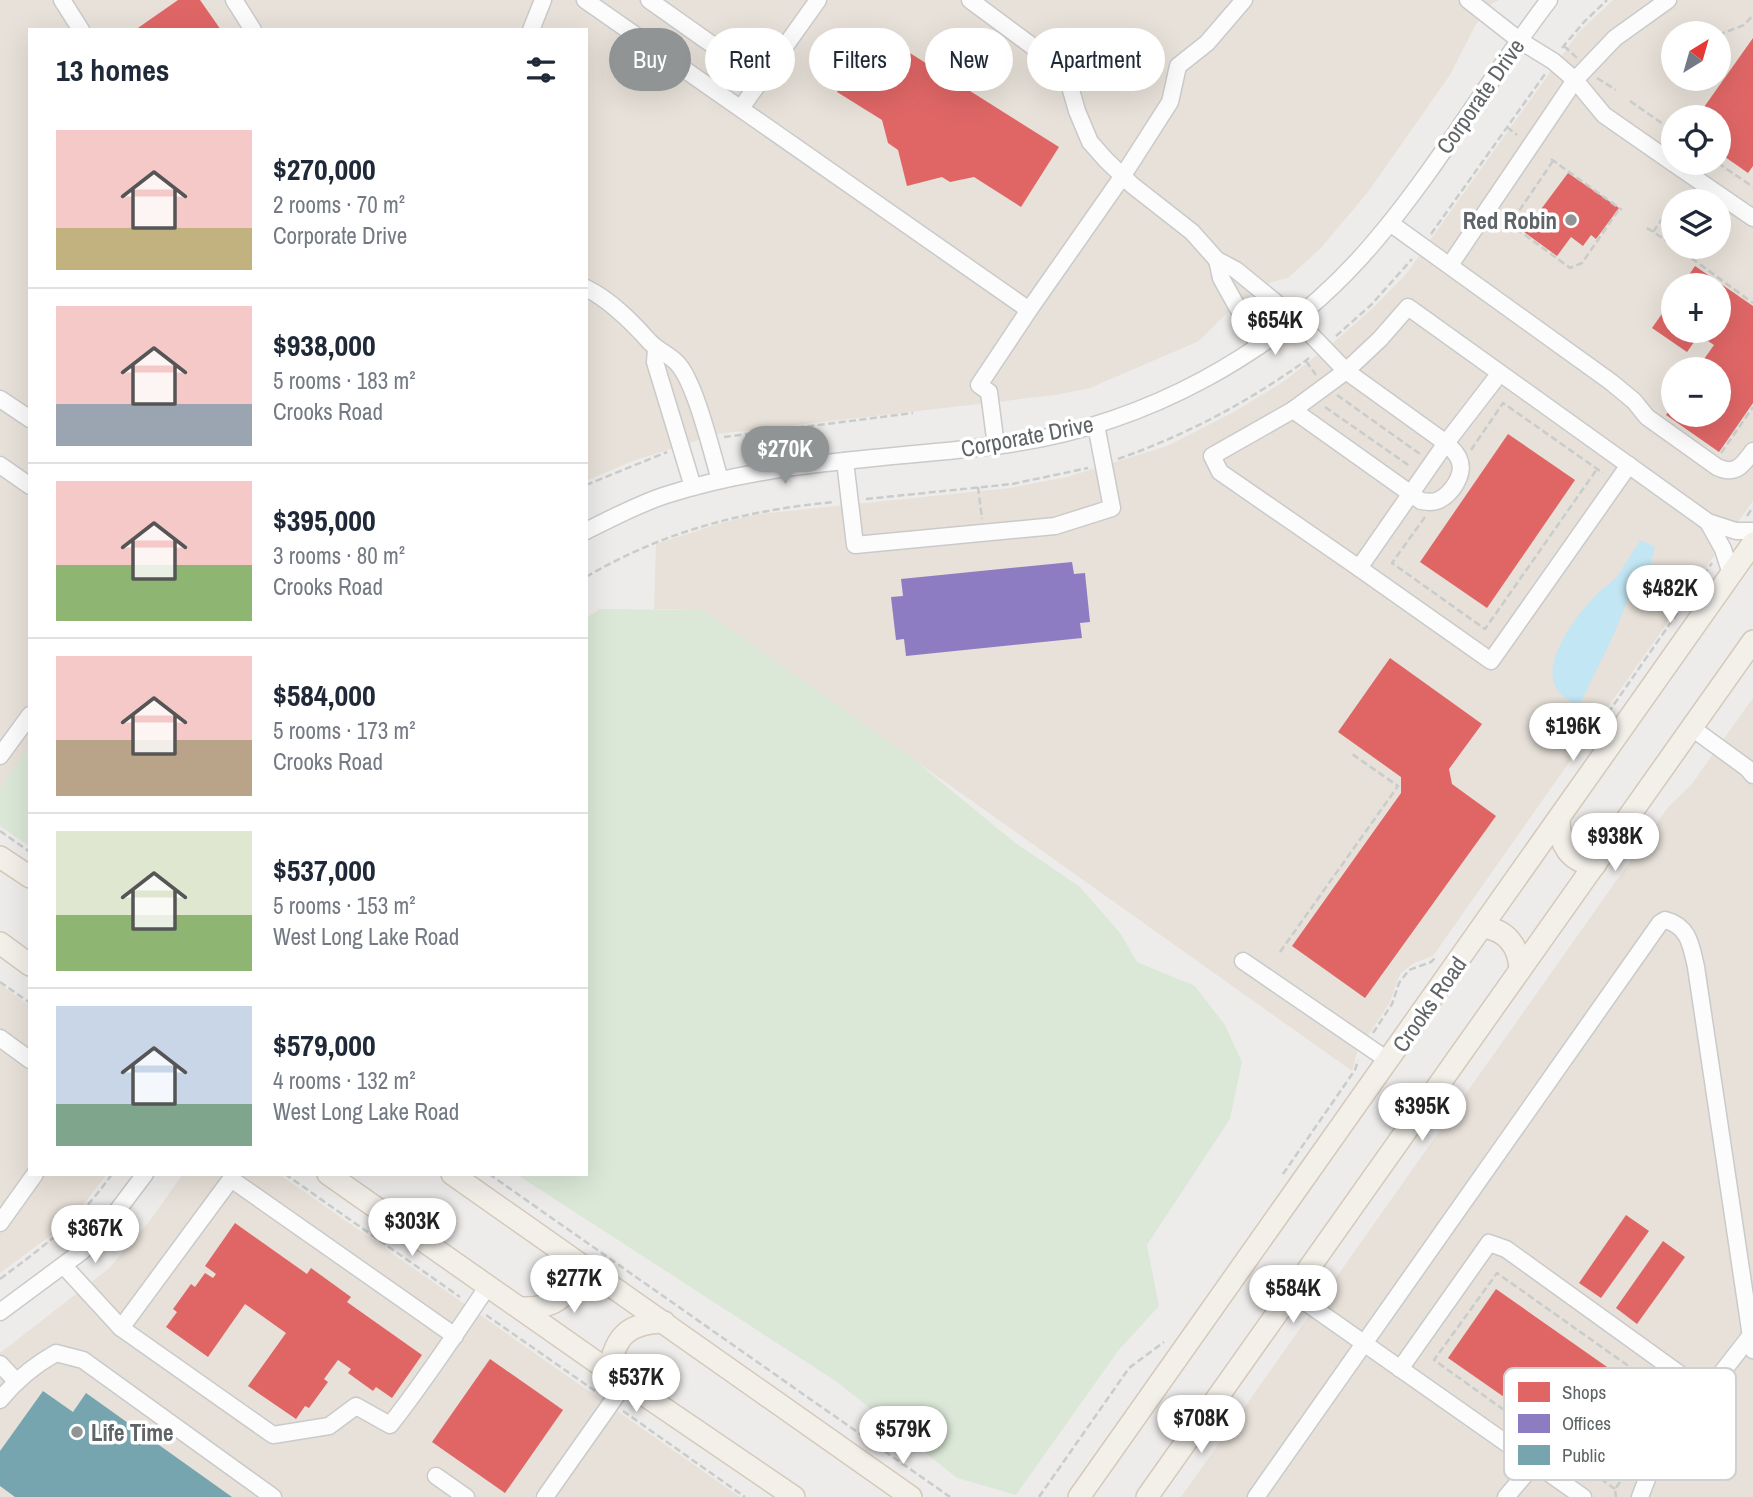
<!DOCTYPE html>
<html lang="en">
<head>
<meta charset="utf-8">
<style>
	:root { --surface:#fff; --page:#f2f2f3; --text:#1f2937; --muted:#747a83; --line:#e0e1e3; --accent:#919495 }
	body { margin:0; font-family:"Archivo Narrow",sans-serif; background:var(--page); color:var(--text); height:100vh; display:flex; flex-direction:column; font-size:26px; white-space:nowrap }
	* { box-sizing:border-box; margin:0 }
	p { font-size:23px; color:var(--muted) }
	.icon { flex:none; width:38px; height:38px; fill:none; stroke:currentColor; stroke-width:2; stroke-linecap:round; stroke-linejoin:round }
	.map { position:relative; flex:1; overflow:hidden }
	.panel { position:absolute; left:28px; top:28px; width:560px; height:1148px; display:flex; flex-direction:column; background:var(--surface); border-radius:0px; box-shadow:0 7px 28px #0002 }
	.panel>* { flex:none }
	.guide { position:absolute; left:609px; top:28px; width:665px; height:63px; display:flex; gap:14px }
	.needle { width:46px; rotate:37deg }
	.fabs { position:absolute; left:1661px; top:21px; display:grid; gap:14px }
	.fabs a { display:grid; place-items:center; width:70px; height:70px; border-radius:50%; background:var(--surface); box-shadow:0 7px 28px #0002; font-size:35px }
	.price { position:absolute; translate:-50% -60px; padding:0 16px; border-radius:24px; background:#fff; color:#222; font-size:23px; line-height:46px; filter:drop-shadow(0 2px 4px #0008) }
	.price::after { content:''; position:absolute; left:50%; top:42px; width:21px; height:16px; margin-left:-10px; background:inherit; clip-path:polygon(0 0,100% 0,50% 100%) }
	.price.active { background:var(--accent); color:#fff }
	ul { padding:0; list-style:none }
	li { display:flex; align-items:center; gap:21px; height:175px; padding:0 28px }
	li+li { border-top:2px solid var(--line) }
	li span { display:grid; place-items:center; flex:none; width:196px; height:140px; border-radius:0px; color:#555 }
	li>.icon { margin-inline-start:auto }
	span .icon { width:84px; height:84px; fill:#fffc; stroke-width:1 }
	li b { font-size:30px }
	h2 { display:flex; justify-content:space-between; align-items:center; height:84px; padding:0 28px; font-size:30px }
	.tag { padding:0 24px; border-radius:32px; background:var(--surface); box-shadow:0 7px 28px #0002; font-size:24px; line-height:63px }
	.tag.active { background:var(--accent); color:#fff }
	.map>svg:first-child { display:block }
	.commercial { fill:#e7e1d9; fill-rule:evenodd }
	.green { fill:#dbe8d7 }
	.water { fill:#c3e6f4 }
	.shops { fill:#e06666 }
	.offices { fill:#8e7cc3 }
	.public { fill:#76a5af }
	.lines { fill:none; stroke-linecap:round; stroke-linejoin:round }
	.minor-casing { stroke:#cbcaca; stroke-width:19 }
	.major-casing { stroke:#d4c9ba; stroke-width:24 }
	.path { stroke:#c8cccb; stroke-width:2.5; stroke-dasharray:7 3.5; stroke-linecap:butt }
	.minor { stroke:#fcfcfc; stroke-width:16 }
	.major { stroke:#f3f0ea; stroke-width:21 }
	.poi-dot { fill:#919495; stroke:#fff; stroke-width:2.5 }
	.labels { text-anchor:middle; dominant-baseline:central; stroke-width:7; stroke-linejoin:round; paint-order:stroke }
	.street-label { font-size:23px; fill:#5f6467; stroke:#fff }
	.poi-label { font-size:23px; font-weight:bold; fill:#5f6467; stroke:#fff; text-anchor:end }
	.key { fill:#fff; stroke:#cfd0d1; stroke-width:2 }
	.key-label { font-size:19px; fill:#5f6467 }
</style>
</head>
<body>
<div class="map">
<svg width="1753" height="1497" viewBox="0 0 1753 1497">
	<rect width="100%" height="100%" fill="#eeecea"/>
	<g class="commercial">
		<path d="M0,0H1499L1490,5L1475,26L1450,75L1368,192L1321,248L1288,278L1271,282L1225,315L1199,341L1090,388L1056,395L718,434L633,461L586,481V30H30V746L0,788Z"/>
		<path d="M1613,0H1753V501L1433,956L1414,963L1400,974L1389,1004L1357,1052L1352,1071L703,610L654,609L656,544L721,523L759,514L1010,488L1067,477L1167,446L1230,414L1283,382L1341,336L1375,306L1406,274L1578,33ZM1673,33H1718V79H1673ZM1673,117H1718V163H1673ZM1673,201H1718V247H1673ZM1673,285H1718V331H1673ZM1673,369H1718V415H1673Z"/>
		<path d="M1753,698V1497H1181L1669,806L1691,785Z"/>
		<path d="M0,984L30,1006V1174H107L80,1209L61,1228L0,1273Z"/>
		<path d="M183,1174H279L740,1497H0V1353L108,1269L148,1223Z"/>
	</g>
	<g class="green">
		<path d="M600,609L703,610L912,758L1014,842L1080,887L1121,934L1137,962L1195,986L1225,1025L1242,1062L1230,1119L1147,1245L1159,1306L1118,1351L1016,1495L957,1478L837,1382L516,1174H586V618Z"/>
		<path d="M30,746V847L0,826V788Z"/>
	</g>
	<path class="water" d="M1641,540L1655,547L1650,566L1629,597L1614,634L1581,702L1572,703C1568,700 1563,696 1560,693C1536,666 1578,613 1597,594C1603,587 1612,583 1617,576C1626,564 1632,551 1641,540Z"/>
	<g class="shops">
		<path d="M178,0H200L221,30H135Z"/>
		<path d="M875,31L1059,147L1021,207L974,177L950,182L942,177L907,186L898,150L888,143L882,120L837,92Z"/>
		<path d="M1753,38V166L1748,173L1718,152V117H1697Z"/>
		<path d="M1568,173L1619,208L1596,239L1591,235L1583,246L1571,237L1557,256L1524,232Z"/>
		<path d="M1695,266L1753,306V403L1719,452L1666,415L1673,405V415H1718V369H1697L1714,345L1699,335L1687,352L1652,328L1673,298V331H1718V285H1682Z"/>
		<path d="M1508,434L1575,480L1487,608L1420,562Z"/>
		<path d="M1390,658L1482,724L1449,769L1452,784L1496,816L1365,998L1292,946L1401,793V777L1338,732Z"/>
		<path d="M1626,1215L1649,1231L1601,1298L1579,1283Z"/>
		<path d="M235,1223L307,1274L311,1268L351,1297L347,1302L422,1355L392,1398L376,1387L373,1391L348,1373L351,1369L338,1360L324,1379L328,1382L309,1408L305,1406L296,1419L248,1386L286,1333L245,1304L208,1357L166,1327L177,1312L173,1309L191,1284L195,1287L205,1273L213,1278L216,1274L205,1266Z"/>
		<path d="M1663,1241L1685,1257L1637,1324L1616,1308Z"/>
		<path d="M1496,1289L1667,1409L1619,1477L1448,1358Z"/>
		<path d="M490,1359L563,1410L505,1493L432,1442Z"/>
	</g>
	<path class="offices" d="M1072,562L1074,574L1085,573L1090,622L1080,623L1082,638L906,656L904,639L896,640L891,597L903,596L901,579Z"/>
	<path class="public" d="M43,1391L73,1412L86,1393L232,1497H15L0,1486V1451Z"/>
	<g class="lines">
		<g class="minor-casing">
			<g id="minor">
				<path d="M62,0L81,30"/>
				<path d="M234,0L253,30"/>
				<path d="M585,0L1029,310L979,385L989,392L996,446"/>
				<path d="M649,0L762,80"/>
				<path d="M970,0L1059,66L1067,76L1077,111L1090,142L1106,160L1132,185L1192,232L1217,260L1236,270L1296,319L1346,371L1380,339L1408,307L1708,522L1736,531H1753"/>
				<path d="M1468,0L1519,40L1553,61L1575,80L1604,115L1673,163"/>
				<path d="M531,30L543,0"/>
				<path d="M741,108L818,0"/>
				<path d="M1673,163L1753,218"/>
				<path d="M1390,223L1611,382L1634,401L1647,417L1717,467C1735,476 1743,465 1753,451"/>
				<path d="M1217,260L1221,278L1259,346"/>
				<path d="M1450,265L1575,80L1615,38L1668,0"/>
				<path d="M586,288C610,300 630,320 648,340C656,350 669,354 677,363C695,381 712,453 720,480"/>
				<path d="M1029,310L1122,177L1170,102L1178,66L1207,43L1244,0"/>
				<path d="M656,350L655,362L693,487"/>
				<path d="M1346,371L1446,443C1452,449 1458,454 1460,462C1464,476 1451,494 1439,500C1433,503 1427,502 1421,501L1293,410Z"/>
				<path d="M1500,373L1446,443L1359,568L1491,661L1629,465"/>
				<path d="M0,399L30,419"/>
				<path d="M1293,410L1212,456L1220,472L1359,568"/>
				<path d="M845,461L855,545L1055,526L1112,508L1096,425"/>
				<path d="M0,465L30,486"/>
				<path d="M1708,522L1723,549L1731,574"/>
				<path d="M586,531C612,518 638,504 666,495C772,461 884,459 994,446C1140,429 1280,354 1375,241C1439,166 1489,78 1549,0"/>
				<path d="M1692,728L1747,768L1753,775"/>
				<path d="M0,756L30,715"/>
				<path d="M1243,961L1389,1061"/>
				<path d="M0,1038L30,1060"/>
				<path d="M0,1223L35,1174"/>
				<path d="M64,1266L121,1328"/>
				<path d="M1291,1292L1583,1497"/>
				<path d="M0,1312L81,1252L111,1219L145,1174"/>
				<path d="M455,1336L231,1179L121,1328L273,1435L329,1426L356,1406L390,1425C425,1381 456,1333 488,1286"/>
				<path d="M0,1364L16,1381"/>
				<path d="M1400,1369L1489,1243L1506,1249L1706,1393L1650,1471L1640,1497"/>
				<path d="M1706,1393L1751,1335"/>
				<path d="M0,1400C16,1380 33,1366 56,1353L83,1360L273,1497"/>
				<path d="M436,1476L466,1497"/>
				<path d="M545,1497L626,1382"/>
				<path d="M1256,1497L1660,923L1665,920C1689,926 1691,945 1696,967L1753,1350"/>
				<path d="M1506,1497L1534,1464"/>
			</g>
		</g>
		<g class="major-casing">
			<g id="major">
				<path d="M1559,820C1559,844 1569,862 1595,865"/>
				<path d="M0,857L30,877"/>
				<path d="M1483,927C1507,930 1519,946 1520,970"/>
				<path d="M0,943L30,965"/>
				<path d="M328,1174L609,1371L794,1497"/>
				<path d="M452,1174L911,1497"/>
				<path d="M520,1308C556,1309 572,1297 575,1261"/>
				<path d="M609,1371C615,1336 628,1323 664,1322"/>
				<path d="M1079,1497L1753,543"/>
				<path d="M1147,1497L1753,641"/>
			</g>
		</g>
		<g class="path">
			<path d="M1718,35L1744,25L1753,15"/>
			<path d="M1564,46L1577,58"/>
			<path d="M1562,48L1584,22L1607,0"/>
			<path d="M1666,49L1673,53"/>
			<path d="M1597,78L1616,90"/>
			<path d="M1630,101L1673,131"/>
			<path d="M1507,127L1517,135"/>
			<path d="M1551,159L1622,210"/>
			<path d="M1553,161L1510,224L1570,268L1582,263L1620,208"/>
			<path d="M1718,163L1753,187"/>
			<path d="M1711,169L1716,163"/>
			<path d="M1647,228L1670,243"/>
			<path d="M1653,232L1665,215L1673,212"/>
			<path d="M1431,234L1545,74"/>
			<path d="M1683,252L1753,303"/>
			<path d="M1336,336L1371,305L1412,259"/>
			<path d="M1306,361L1316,375"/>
			<path d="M1337,395L1420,454"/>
			<path d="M1325,407L1411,467"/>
			<path d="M724,437L913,413"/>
			<path d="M1471,450L1503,403L1603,473"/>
			<path d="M1721,453L1753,407"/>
			<path d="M1118,459C1189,434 1252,400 1312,356"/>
			<path d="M586,485L667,452"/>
			<path d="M978,487L982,519"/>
			<path d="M866,499L1012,484L1088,468"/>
			<path d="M1747,516L1753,507"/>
			<path d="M1425,517L1392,563L1485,629L1597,469"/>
			<path d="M586,577C664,531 746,510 835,502"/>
			<path d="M1590,739L1712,563"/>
			<path d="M0,831L30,852"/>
			<path d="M1280,952L1398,786L1352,754"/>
			<path d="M0,982L30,1003"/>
			<path d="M1373,1033L1392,1004L1399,983L1409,970L1431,962L1437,956"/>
			<path d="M285,1174L460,1297"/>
			<path d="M489,1174L950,1497"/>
			<path d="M1283,1174L1355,1070L1358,1060"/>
			<path d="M0,1279C44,1246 80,1220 112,1174"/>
			<path d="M486,1315L598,1393"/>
			<path d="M623,1411L745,1497"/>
			<path d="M1615,1489L1434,1360L1497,1273L1678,1401L1615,1489L1616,1497"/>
			<path d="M1039,1497L1129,1368L1164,1342"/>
		</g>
		<use href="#minor" class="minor"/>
		<use href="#major" class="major"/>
	</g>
	<g class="poi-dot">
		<circle cx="1571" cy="220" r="7"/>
		<circle cx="77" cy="1432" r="7"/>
	</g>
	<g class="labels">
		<g class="street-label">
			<text transform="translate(1480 96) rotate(-55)">Corporate Drive</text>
			<text transform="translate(1027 436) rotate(-11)">Corporate Drive</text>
			<text transform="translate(1429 1004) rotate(-55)">Crooks Road</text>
		</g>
		<g class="poi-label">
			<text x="1557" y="220">Red Robin</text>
			<text x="91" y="1432" text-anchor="start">Life Time</text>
		</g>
	</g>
	<rect x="1504" y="1368" width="232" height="112" rx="10" class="key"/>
	<rect x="1518" y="1382" width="32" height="20" fill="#e06666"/>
	<rect x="1518" y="1414" width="32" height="19" fill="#8e7cc3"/>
	<rect x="1518" y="1445" width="32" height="20" fill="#76a5af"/>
	<g class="key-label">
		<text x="1562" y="1399">Shops</text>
		<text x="1562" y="1430">Offices</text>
		<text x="1562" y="1462">Public</text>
	</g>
</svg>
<div class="fabs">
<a><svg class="needle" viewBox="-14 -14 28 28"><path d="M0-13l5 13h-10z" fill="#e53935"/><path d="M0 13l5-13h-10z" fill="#747a83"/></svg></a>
<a><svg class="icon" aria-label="locate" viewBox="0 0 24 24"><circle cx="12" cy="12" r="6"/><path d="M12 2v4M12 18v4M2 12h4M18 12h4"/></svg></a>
<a><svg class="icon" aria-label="layers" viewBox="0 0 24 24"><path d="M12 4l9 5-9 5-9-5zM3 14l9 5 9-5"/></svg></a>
<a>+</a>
<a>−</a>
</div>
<b class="price" style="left:1275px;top:357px">$654K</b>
<b class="price active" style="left:785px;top:486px">$270K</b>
<b class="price" style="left:1670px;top:625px">$482K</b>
<b class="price" style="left:1573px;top:763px">$196K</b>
<b class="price" style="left:1615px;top:873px">$938K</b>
<b class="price" style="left:1422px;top:1143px">$395K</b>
<b class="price" style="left:412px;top:1258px">$303K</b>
<b class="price" style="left:95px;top:1265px">$367K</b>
<b class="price" style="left:574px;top:1315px">$277K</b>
<b class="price" style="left:1293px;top:1325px">$584K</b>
<b class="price" style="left:636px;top:1414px">$537K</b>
<b class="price" style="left:1201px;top:1455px">$708K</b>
<b class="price" style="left:903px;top:1466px">$579K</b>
<div class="guide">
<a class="tag active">Buy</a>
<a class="tag">Rent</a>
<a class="tag">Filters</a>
<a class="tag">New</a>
<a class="tag">Apartment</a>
</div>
<section class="panel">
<h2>13 homes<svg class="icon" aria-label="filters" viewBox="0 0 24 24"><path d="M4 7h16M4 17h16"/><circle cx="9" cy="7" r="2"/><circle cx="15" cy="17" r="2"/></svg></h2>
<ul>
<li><span style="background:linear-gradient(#f6c9c9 70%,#c2b280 0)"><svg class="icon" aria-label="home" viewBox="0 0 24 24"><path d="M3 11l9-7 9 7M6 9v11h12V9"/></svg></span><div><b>$270,000</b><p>2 rooms · 70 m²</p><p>Corporate Drive</p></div></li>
<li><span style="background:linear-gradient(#f6c9c9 70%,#9aa5b1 0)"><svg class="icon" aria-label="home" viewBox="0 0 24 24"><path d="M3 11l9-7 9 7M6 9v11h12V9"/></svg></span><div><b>$938,000</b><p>5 rooms · 183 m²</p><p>Crooks Road</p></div></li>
<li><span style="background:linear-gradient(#f6c9c9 60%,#8fb573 0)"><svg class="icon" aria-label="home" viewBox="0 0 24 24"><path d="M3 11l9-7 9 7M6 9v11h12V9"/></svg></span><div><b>$395,000</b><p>3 rooms · 80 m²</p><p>Crooks Road</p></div></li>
<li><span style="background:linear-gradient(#f6c9c9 60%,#b9a48a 0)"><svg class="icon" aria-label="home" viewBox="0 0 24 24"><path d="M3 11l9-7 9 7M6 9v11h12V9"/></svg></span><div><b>$584,000</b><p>5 rooms · 173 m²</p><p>Crooks Road</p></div></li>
<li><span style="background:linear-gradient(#dfe7d0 60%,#8fb573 0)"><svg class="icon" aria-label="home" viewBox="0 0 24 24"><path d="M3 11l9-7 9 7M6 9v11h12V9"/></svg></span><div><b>$537,000</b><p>5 rooms · 153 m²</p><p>West Long Lake Road</p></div></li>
<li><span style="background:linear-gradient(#c9d6e8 70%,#7fa58c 0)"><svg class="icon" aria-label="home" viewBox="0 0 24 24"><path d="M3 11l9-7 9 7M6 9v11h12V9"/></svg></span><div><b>$579,000</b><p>4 rooms · 132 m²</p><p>West Long Lake Road</p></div></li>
</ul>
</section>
</div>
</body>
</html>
